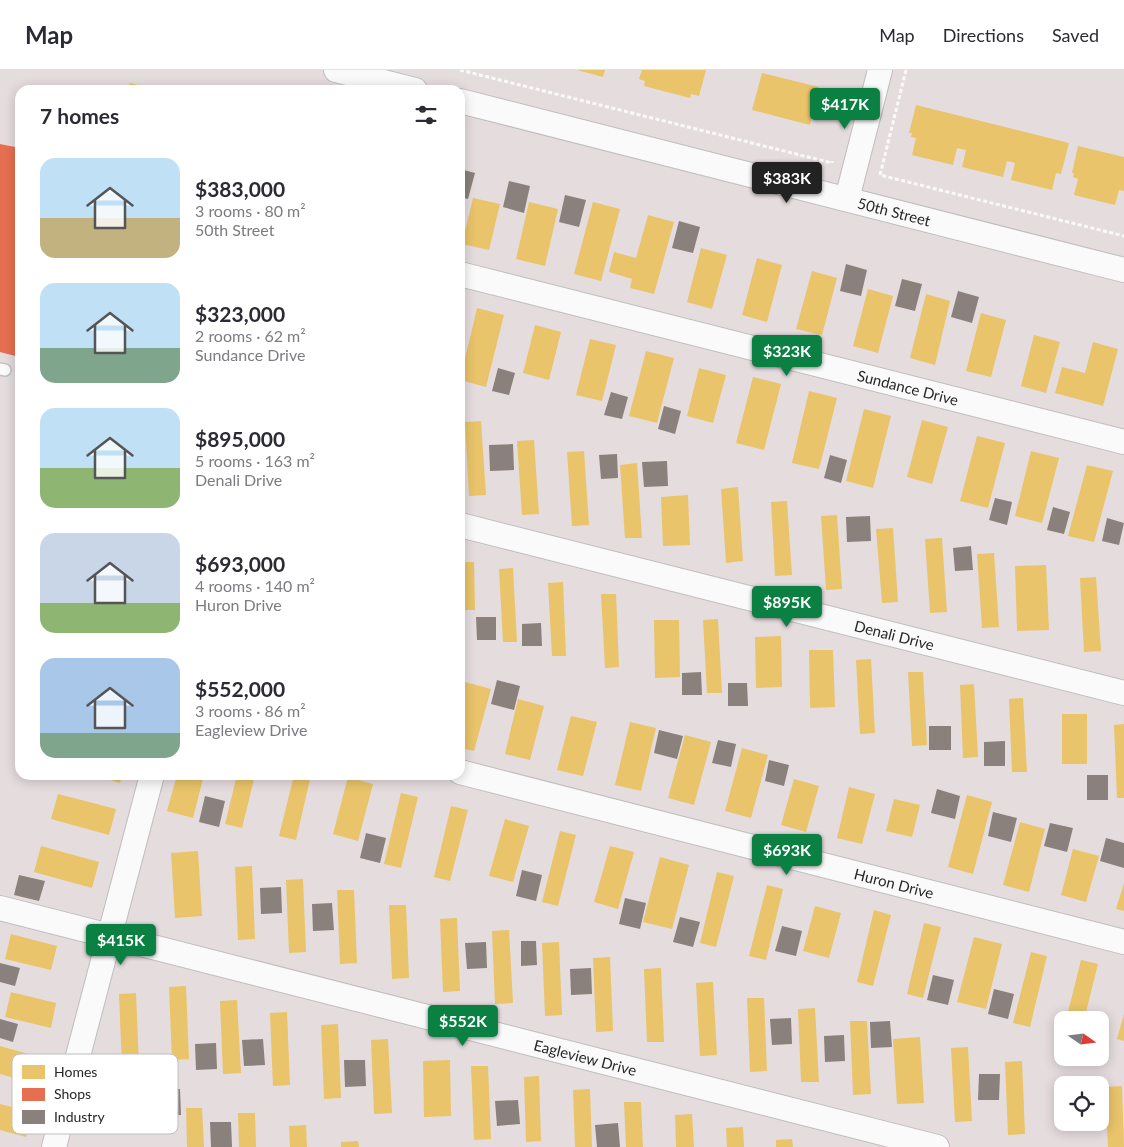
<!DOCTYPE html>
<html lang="en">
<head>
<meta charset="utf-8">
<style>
	:root { --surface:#fff; --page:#f2f2f3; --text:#2b2b33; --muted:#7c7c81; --line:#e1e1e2; --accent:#0b8043 }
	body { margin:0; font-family:Lato,sans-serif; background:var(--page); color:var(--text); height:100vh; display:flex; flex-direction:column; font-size:19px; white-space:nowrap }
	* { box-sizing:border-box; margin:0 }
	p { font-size:16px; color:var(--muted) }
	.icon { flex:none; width:28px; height:28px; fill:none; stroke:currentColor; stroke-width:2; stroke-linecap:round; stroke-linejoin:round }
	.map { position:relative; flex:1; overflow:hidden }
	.drawer { position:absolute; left:15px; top:15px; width:450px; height:695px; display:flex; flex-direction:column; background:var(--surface); border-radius:15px; box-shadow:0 2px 12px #0003 }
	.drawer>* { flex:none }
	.needle { width:32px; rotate:104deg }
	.controls { position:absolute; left:1054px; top:941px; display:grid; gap:10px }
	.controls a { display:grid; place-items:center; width:55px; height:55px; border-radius:10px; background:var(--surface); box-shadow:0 2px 12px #0003; font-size:25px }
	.price { position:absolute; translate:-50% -42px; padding:0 11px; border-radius:5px; background:var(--accent); color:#fff; font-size:16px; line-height:32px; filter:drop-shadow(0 1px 2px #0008) }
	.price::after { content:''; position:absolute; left:50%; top:30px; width:15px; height:11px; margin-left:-8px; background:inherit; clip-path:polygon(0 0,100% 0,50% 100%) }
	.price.active { background:#222; color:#fff }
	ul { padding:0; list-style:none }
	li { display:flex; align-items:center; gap:15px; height:125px; padding:0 25px }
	li span { display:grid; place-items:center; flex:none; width:140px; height:100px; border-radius:15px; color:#555 }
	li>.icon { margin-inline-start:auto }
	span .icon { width:60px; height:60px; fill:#fffc; stroke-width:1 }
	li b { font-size:21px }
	h2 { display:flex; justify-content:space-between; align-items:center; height:60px; padding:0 25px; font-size:21px }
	header { display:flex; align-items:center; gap:30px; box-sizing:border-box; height:70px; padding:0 25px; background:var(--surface); border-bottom:1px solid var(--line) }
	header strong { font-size:24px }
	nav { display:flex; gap:28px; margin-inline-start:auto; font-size:18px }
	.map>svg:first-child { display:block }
	.homes { fill:#e9c46a }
	.shops { fill:#e76f51 }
	.industry { fill:#8a817c }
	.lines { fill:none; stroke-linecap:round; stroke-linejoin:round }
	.lane-casing { stroke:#bebdbe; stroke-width:14 }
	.street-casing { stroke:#bebdbe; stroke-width:26 }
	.path { stroke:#fbfafa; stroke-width:3; stroke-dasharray:4 2.5; stroke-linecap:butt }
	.lane { stroke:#fbfafa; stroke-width:11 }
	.street { stroke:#fbfafa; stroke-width:24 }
	.labels { text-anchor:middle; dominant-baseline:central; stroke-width:5; stroke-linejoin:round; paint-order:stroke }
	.street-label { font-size:15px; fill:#272727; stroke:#fff }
	.key { fill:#fff; stroke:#bebebe; stroke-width:1 }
	.key-label { font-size:14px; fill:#272727 }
</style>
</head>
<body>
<header>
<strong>Map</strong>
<nav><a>Map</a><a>Directions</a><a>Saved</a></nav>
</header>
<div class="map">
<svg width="1124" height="1077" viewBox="0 0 1124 1077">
	<rect width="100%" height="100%" fill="#e5dcde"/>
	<g class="homes">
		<path d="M577,0H605L603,7Z"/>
		<path d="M642,0H706L699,26L691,24L690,28L644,16L645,11L639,9Z"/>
		<path d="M762,3L819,17L810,55L752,40Z"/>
		<path d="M130,13L154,19V20H128Z"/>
		<path d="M916,35L1069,73L1061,104L1056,103L1052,120L1011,110L1015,93L1007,91L1003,107L962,97L966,80L957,78L953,95L912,85L916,68L911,67L912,63H909Z"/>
		<path d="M1078,76L1124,87V121L1119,120L1115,135L1074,125L1078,109L1073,107L1074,103H1072Z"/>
		<path d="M473,128L500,134L489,180L462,174Z"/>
		<path d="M529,132L558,139L545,196L516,189Z"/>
		<path d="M593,132L620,139L601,211L574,204Z"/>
		<path d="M648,145L674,152L654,224L630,218L632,209L609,202L614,182L636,188Z"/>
		<path d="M701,178L727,185L712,239L687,232Z"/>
		<path d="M757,188L782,195L767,252L742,245Z"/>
		<path d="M812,201L837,208L822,265L796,259Z"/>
		<path d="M868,219L893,226L878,283L853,276Z"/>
		<path d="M926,224L950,231L935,295L910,288Z"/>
		<path d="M477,238L504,245L486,317L460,310Z"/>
		<path d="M981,243L1006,250L991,307L966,301Z"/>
		<path d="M535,255L561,262L549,310L523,303Z"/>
		<path d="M1034,265L1060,272L1046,323L1021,316Z"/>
		<path d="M590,269L616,275L602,331L576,325Z"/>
		<path d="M1093,272L1118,279L1103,336L1055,323L1062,297L1085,303Z"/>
		<path d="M646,281L674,288L657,353L629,346Z"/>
		<path d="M699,298L726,305L713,353L687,346Z"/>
		<path d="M753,307L781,314L764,380L736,373Z"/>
		<path d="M809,321L837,328L819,399L792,393Z"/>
		<path d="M864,339L891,346L873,418L846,411Z"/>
		<path d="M922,350L948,357L932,414L907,407Z"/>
		<path d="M481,351L486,425L469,426L465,352Z"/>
		<path d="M977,366L1005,373L988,438L960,431Z"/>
		<path d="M534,370L539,444L522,445L517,371Z"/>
		<path d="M584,381L589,455L572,456L567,382Z"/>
		<path d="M1031,381L1059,388L1042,453L1015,446Z"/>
		<path d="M637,393L642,468H625L620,395Z"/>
		<path d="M1087,395L1113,401L1094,472L1068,466Z"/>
		<path d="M738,417L743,491L726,493L721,419Z"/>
		<path d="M688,425L690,475L663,476L661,427Z"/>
		<path d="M787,431L792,505L775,506L771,432Z"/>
		<path d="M837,445L842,519L826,520L821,446Z"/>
		<path d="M893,458L898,532L882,533L876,459Z"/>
		<path d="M942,468L947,542L930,543L925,469Z"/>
		<path d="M994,483L999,557L982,558L977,484Z"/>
		<path d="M460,492H474L475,540H460Z"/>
		<path d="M1046,495L1049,560L1017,561L1015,496Z"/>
		<path d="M513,498L517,572H503L499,499Z"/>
		<path d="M1096,507L1101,581L1084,582L1080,508Z"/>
		<path d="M563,512L566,586H552L548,513Z"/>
		<path d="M601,524H616L619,597L605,598Z"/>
		<path d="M718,549L722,623H707L703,550Z"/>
		<path d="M654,550H679L680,607L655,608Z"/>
		<path d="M781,566L782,617L756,618L755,567Z"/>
		<path d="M809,580H833L835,637L810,638Z"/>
		<path d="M871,589L875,663L860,664L856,590Z"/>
		<path d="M908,602H923L927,675L912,676Z"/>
		<path d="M465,612L491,619L474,681L460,678V632Z"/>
		<path d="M974,614L978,687L963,688L960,615Z"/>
		<path d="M1023,628L1027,702H1012L1009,629Z"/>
		<path d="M518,629L544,636L530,690L505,684Z"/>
		<rect x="1062" y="644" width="25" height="50"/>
		<path d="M571,646L597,652L583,706L557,700Z"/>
		<path d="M630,652L656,658L641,721L615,715Z"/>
		<path d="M1124,654V728H1117L1114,655Z"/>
		<path d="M685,665L711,672L694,735L668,728Z"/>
		<path d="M742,678L768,685L751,748L725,741Z"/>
		<path d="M93,705H122L120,713Z"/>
		<path d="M177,705H204L193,748L167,741Z"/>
		<path d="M237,705H255L242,758L225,754Z"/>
		<path d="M294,705H311L296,770L279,766Z"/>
		<path d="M348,707L373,714L358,771L333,764Z"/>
		<path d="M794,709L819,716L806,762L781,755Z"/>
		<path d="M849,717L875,724L862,774L837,768Z"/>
		<path d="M401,723L418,727L401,798L384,794Z"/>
		<path d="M58,724L116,739L109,765L51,749Z"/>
		<path d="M967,725L992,732L973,804L948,797Z"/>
		<path d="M894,729L920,735L912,767L886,761Z"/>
		<path d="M451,736L468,740L450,811L434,807Z"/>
		<path d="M505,749L529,756L513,812L489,806Z"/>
		<path d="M1020,752L1045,759L1029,822L1003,815Z"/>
		<path d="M560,761L576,765L558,836L542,832Z"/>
		<path d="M41,776L99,792L92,818L34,802Z"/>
		<path d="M610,776L634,782L618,839L594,832Z"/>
		<path d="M1073,779L1099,786L1086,832L1061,825Z"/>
		<path d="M198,781L202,846L175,848L171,783Z"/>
		<path d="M660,787L689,795L672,859L643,852Z"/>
		<path d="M252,796L255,869L238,870L235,797Z"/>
		<path d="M717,802L734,806L716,877L700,873Z"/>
		<path d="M303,809L306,882L289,883L286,810Z"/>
		<path d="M1124,813V841L1116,839Z"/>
		<path d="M767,815L783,819L766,890L749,886Z"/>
		<path d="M337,820H354L357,893L340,894Z"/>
		<path d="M389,835H406L409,908L392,909Z"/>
		<path d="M815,836L841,843L829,888L803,881Z"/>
		<path d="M874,840L891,845L873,916L857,912Z"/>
		<path d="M457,848L460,921L443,922L440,849Z"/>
		<path d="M924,853L941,857L923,928L907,924Z"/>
		<path d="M509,860L513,933L495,934L492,861Z"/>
		<path d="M11,864L57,876L51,900L5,889Z"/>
		<path d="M974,867L1002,874L986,939L957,932Z"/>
		<path d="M559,872L562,945L545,946L542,873Z"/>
		<path d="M1031,882L1047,886L1030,957L1013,953Z"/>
		<path d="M610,887L613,961L596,962L593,888Z"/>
		<path d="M1081,890L1098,894L1084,950H1066Z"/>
		<path d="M661,898L664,972H647L644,899Z"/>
		<path d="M713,912L717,985L700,986L696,913Z"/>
		<path d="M186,916L189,989L172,990L169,917Z"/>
		<path d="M11,922L56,933L51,958L5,947Z"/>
		<path d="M136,923L139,996L122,997L119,924Z"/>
		<path d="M747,928H764L767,1001L750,1002Z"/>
		<path d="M237,930L241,1003L223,1004L220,931Z"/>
		<path d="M815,938L819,1012H801L798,939Z"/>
		<path d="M287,942L290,1015L273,1016L270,943Z"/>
		<path d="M1124,944V971L1117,969Z"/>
		<path d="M850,951H867L871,1024L853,1025Z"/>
		<path d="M338,954L341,1028L324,1029L321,955Z"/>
		<path d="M920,967L924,1033L897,1034L893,969Z"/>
		<path d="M388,969L392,1043L374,1044L371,970Z"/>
		<path d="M0,976L43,988L36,1014L0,1004Z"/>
		<path d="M968,977L972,1051L955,1052L951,978Z"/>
		<path d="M450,990L451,1046L424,1047L423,991Z"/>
		<path d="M1022,991L1025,1064L1008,1065L1005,992Z"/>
		<path d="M471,996H488L491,1069L474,1070Z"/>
		<path d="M539,1006L541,1071L526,1072L524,1007Z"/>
		<path d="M1122,1016L1124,1077H1108L1105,1017Z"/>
		<path d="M590,1019L592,1077H575L573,1020Z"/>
		<path d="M624,1032H641L643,1077H626Z"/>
		<path d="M0,1034L32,1042L26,1067L0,1060Z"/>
		<path d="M186,1038H202L204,1077H187Z"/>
		<path d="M238,1043H255L256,1077H239Z"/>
		<path d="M692,1044L694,1077H676L675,1045Z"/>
		<path d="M306,1055L307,1077H290L289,1056Z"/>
		<path d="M743,1057L744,1077H727L726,1058Z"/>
		<path d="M792,1069L793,1077H776V1070Z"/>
		<path d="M358,1071L359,1077H341V1072Z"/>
	</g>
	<path class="shops" d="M0,74L20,78L19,287L0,282Z"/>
	<g class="industry">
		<path d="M460,99L475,103L468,129L460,127Z"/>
		<path d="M509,111L530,116L524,143L503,137Z"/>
		<path d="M565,125L586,130L579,157L559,152Z"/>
		<path d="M679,151L700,157L693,183L672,178Z"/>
		<path d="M846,194L867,200L861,226L840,221Z"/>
		<path d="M902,209L922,214L915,241L895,236Z"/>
		<path d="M958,221L979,227L972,253L951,247Z"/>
		<path d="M498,298L515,303L509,325L492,321Z"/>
		<path d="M611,322L628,327L622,349L604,345Z"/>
		<path d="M664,336L681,341L675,364L658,359Z"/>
		<path d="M463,365L464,391H460V366Z"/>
		<path d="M513,374L514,400L490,401L489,375Z"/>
		<path d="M617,384L618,408L601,409L599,385Z"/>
		<path d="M830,385L847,390L841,413L824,408Z"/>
		<path d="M667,391L668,416L644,417L642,392Z"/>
		<path d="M995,428L1012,432L1007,455L989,450Z"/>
		<path d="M1053,437L1070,442L1064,464L1047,460Z"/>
		<path d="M870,446L871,471L847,472L846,447Z"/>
		<path d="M1107,448L1124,453L1119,475L1102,471Z"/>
		<path d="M971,476L973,500L955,501L953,478Z"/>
		<path d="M476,547H496V570H477Z"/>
		<path d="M541,553L542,576H522V554Z"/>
		<path d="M701,602L702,625H682V603Z"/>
		<path d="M497,610L520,616L514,640L491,634Z"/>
		<path d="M728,613H747L748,636H728Z"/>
		<rect x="929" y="656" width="22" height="24"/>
		<path d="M659,660L683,666L677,689L654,683Z"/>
		<path d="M718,670L736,674L731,697L712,693Z"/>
		<path d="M1005,671V696H984V672Z"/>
		<path d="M769,690L789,695L784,716L765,711Z"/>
		<rect x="1087" y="705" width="21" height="25"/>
		<path d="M937,719L960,726L955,749L931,743Z"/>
		<path d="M205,726L225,731L219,757L199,752Z"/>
		<path d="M993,742L1017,748L1011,772L988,766Z"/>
		<path d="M1050,753L1073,758L1067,782L1044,776Z"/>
		<path d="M366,763L386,768L380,793L360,788Z"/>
		<path d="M1106,768L1124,773V798L1100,791Z"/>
		<path d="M522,800L542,805L536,831L516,826Z"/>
		<path d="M19,805L45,811L39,831L14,825Z"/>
		<path d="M281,817L282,843L261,844L260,818Z"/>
		<path d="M625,828L646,833L640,859L619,854Z"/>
		<path d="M332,833L334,860L313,861L312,834Z"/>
		<path d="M680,847L700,852L693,877L673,872Z"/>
		<path d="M782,856L802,861L796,886L775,881Z"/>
		<path d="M521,871H536L537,895L521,896Z"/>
		<path d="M486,872L487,898L467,899L465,873Z"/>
		<path d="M0,893L20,898L15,916L0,912Z"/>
		<path d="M591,898L592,924L571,925L570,899Z"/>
		<path d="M933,905L954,910L948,935L927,930Z"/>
		<path d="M994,919L1014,924L1008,949L988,944Z"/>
		<path d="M791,948L792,974L772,975L770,949Z"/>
		<path d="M0,949L18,954L13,972L0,968Z"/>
		<path d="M890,951L892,977L871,978L870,952Z"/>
		<path d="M844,965L845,991L825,992L824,966Z"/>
		<path d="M263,969L265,995L244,996L242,970Z"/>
		<path d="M216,973L217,999L196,1000L195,974Z"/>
		<path d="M344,990H365L366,1016L345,1017Z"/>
		<path d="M979,1004H1000L999,1030H978Z"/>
		<path d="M180,1019L181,1045L160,1046L159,1020Z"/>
		<path d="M518,1030L520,1054L497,1056L495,1031Z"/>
		<path d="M210,1052H231L232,1077H211Z"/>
		<path d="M618,1053L620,1077H597L595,1055Z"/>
	</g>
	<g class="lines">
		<g class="lane-casing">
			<path id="lane" d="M0,299L5,300"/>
		</g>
		<g class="street-casing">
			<g id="street">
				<path d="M336,0L415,20"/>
				<path id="s1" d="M460,31L1124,200"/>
				<path d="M847,129L880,0"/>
				<path id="s2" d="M460,204L1124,372"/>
				<path id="s3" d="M460,455L1124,623"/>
				<path id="s4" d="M460,702L1124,872"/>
				<path id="s5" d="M0,838L937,1077"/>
				<path d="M54,1077L152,705"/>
			</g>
		</g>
		<g class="path">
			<path d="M460,0L832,93V91"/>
			<path d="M906,0L880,105L1124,166"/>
			<path d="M301,20V14"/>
		</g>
		<use href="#lane" class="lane"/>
		<use href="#street" class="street"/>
	</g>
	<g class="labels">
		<g class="street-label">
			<text stroke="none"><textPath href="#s1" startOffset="448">50th Street</textPath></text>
			<text stroke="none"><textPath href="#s2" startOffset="462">Sundance Drive</textPath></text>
			<text stroke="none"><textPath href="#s3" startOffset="448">Denali Drive</textPath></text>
			<text stroke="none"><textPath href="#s4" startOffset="448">Huron Drive</textPath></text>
			<text stroke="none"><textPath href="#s5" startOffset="604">Eagleview Drive</textPath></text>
		</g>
	</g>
	<rect x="12" y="984" width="166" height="80" rx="8" class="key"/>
	<rect x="22" y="995" width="23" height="14" fill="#e9c46a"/>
	<rect x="22" y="1018" width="23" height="13" fill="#e76f51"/>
	<rect x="22" y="1040" width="23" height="14" fill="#8a817c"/>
	<g class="key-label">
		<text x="54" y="1007">Homes</text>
		<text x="54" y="1029">Shops</text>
		<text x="54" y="1052">Industry</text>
	</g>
</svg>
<div class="controls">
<a><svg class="needle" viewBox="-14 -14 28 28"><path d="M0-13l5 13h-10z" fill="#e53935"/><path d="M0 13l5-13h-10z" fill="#7c7c81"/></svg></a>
<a><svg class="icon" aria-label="locate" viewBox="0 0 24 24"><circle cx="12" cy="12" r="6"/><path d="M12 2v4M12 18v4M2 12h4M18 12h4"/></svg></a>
</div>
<b class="price" style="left:845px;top:60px">$417K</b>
<b class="price active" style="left:787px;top:134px">$383K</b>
<b class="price" style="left:787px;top:307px">$323K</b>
<b class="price" style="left:787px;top:558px">$895K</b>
<b class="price" style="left:787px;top:806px">$693K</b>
<b class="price" style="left:121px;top:896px">$415K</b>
<b class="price" style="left:463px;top:977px">$552K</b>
<section class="drawer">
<h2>7 homes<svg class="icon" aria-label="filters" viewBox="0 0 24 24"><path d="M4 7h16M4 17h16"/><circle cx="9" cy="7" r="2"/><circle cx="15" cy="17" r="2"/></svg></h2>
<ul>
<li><span style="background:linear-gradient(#bfe0f5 60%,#c2b280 0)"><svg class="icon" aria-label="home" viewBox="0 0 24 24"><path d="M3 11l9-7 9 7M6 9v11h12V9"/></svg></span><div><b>$383,000</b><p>3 rooms · 80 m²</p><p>50th Street</p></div></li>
<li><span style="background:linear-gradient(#bfe0f5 65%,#7fa58c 0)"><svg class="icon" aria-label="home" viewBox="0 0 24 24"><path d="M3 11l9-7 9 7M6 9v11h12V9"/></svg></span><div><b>$323,000</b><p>2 rooms · 62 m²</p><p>Sundance Drive</p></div></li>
<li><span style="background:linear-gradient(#bfe0f5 60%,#8fb573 0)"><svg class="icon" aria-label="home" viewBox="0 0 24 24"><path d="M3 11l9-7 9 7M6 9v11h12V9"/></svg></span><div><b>$895,000</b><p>5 rooms · 163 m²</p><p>Denali Drive</p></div></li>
<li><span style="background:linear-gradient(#c9d6e8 70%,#8fb573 0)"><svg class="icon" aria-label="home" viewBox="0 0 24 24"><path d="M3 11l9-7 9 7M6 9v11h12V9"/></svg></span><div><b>$693,000</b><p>4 rooms · 140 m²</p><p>Huron Drive</p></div></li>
<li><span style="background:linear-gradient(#a9c7e8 75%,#7fa58c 0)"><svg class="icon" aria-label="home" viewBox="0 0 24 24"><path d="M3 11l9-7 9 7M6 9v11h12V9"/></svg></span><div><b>$552,000</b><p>3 rooms · 86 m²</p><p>Eagleview Drive</p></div></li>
</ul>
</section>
</div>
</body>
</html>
